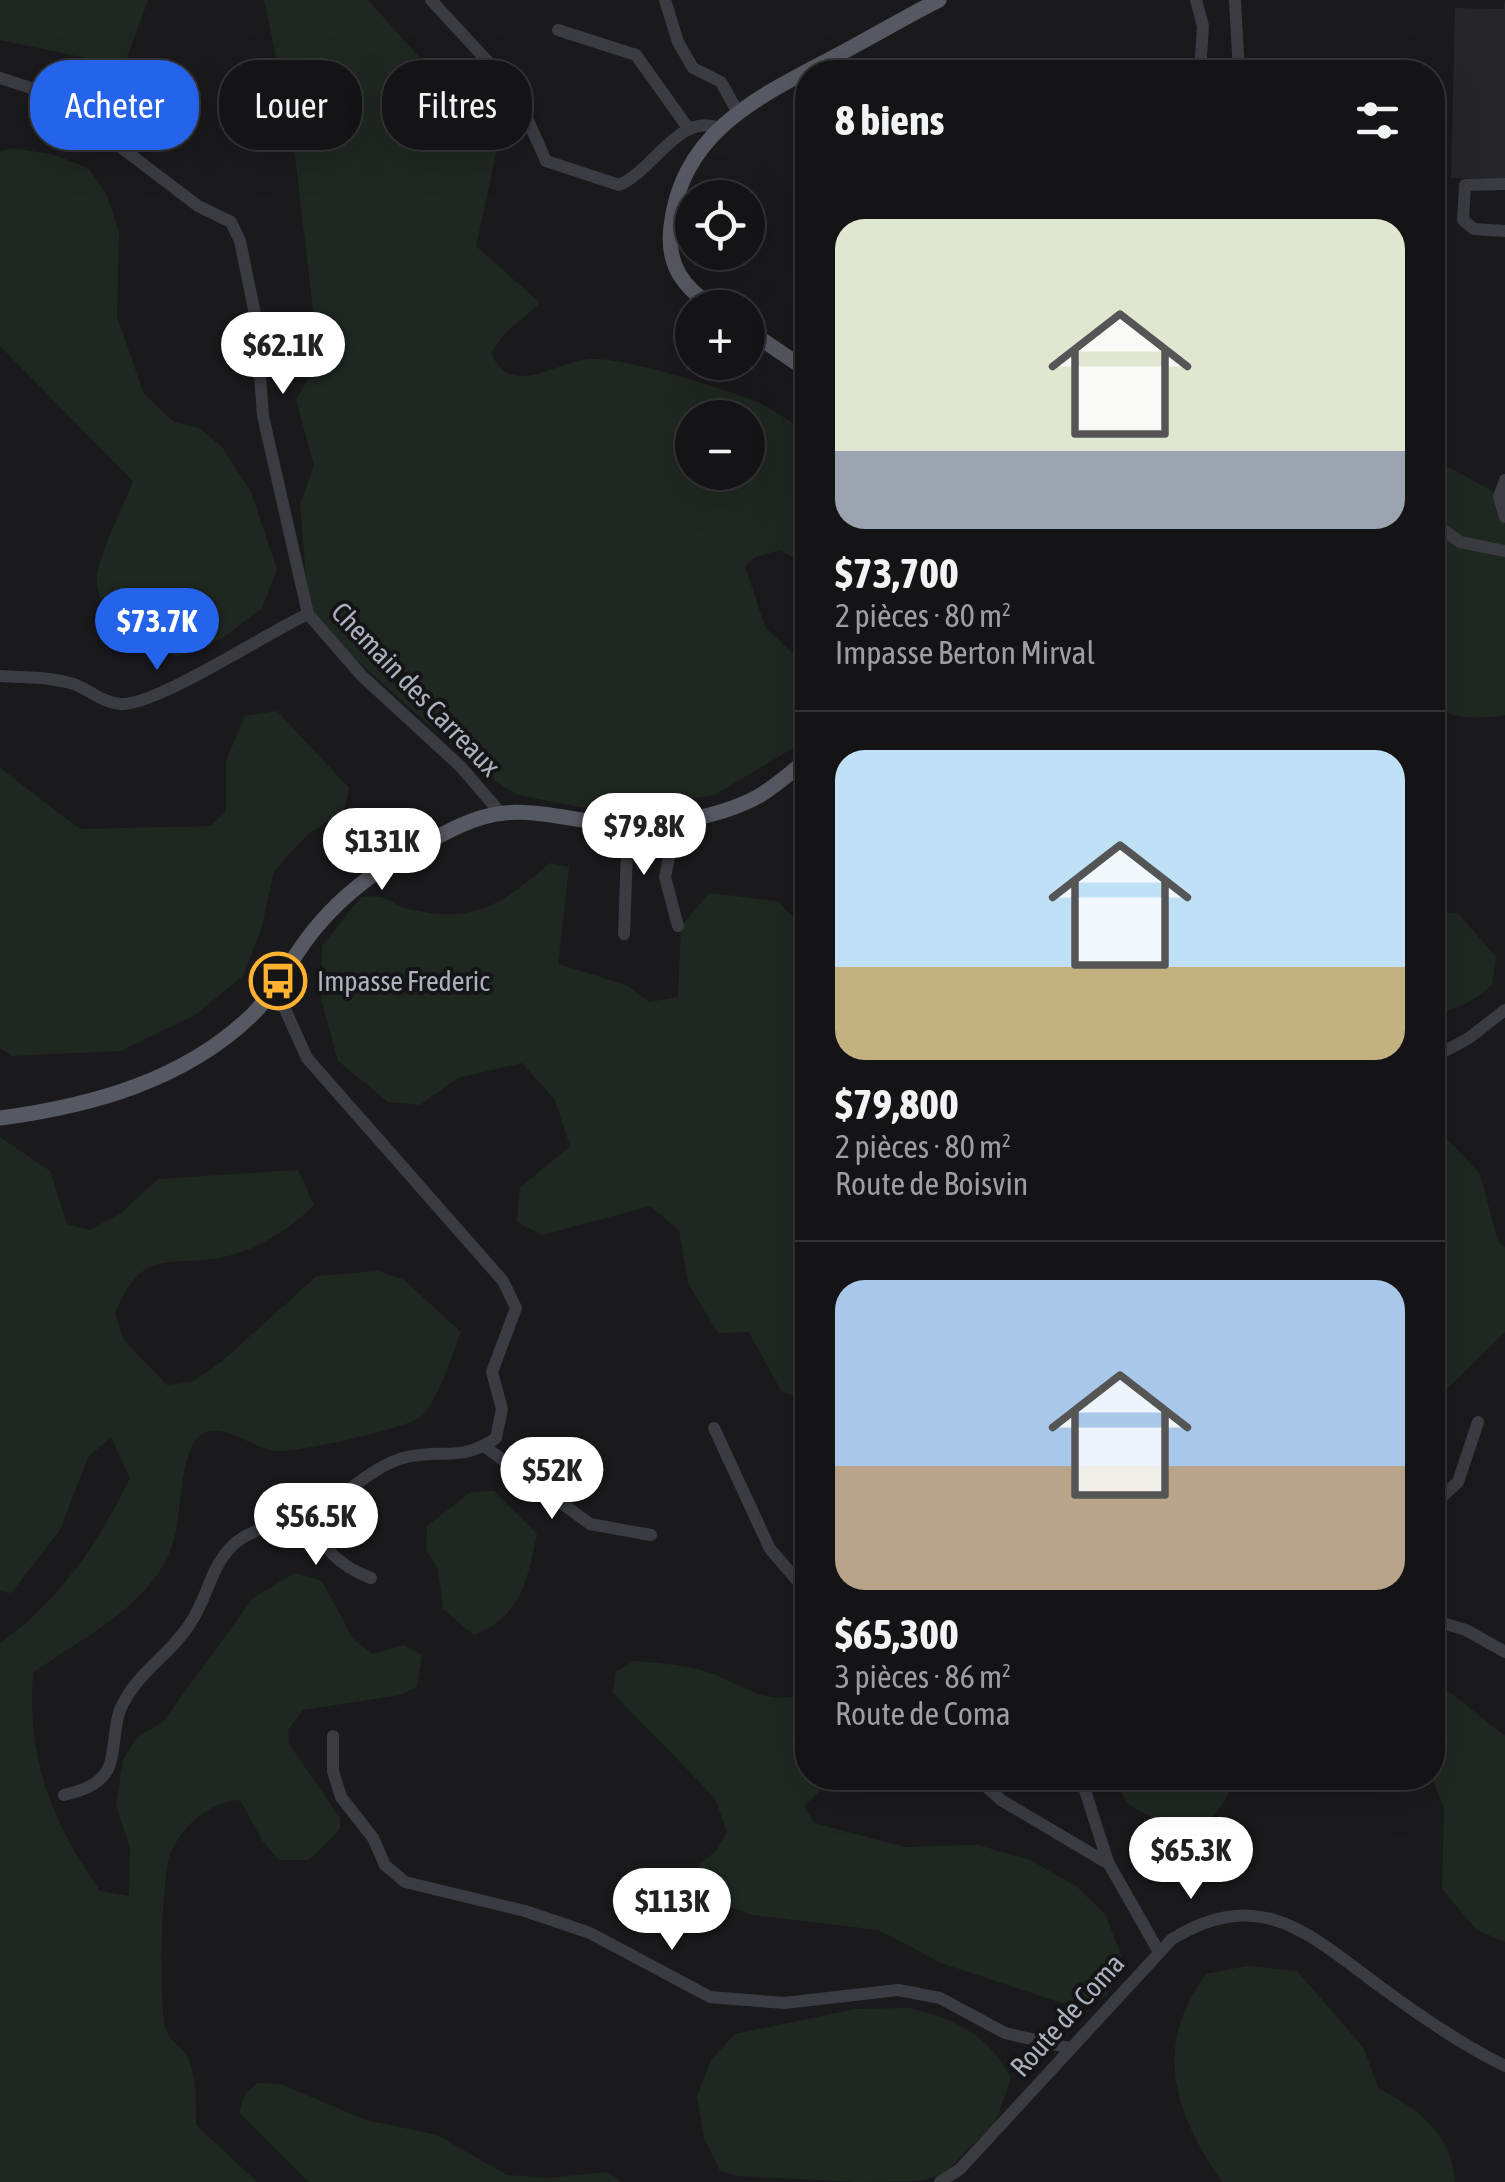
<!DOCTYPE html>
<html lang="fr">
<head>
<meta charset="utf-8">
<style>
	:root { --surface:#141416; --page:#212123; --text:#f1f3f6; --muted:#9d9ea1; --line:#333335; --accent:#2563eb }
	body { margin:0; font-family:"Asap Condensed",sans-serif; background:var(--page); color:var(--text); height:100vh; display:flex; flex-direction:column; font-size:38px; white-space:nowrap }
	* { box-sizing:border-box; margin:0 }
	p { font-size:32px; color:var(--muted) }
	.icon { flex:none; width:55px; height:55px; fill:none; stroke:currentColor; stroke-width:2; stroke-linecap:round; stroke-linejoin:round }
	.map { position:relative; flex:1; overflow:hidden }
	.details { position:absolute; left:795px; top:60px; width:650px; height:1730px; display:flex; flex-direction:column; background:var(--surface); border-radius:40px; box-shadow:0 10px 40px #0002,0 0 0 2px var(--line) }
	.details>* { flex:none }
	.guide { position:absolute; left:30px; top:60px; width:615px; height:90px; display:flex; gap:20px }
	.controls { position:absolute; left:675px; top:180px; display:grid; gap:20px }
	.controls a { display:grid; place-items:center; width:90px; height:90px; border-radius:50%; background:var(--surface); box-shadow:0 10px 40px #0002,0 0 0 2px var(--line); font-size:50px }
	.price { position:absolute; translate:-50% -85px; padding:0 22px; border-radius:35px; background:#fff; color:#222; font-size:32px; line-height:65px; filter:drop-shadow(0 2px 5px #0008) }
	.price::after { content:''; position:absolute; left:50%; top:60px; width:30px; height:22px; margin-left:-15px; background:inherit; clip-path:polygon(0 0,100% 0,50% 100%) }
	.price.selected { background:var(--accent); color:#fff }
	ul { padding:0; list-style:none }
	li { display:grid; align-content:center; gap:20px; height:530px; padding:0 40px }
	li+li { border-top:2px solid var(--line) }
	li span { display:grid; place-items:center; height:310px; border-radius:30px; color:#555 }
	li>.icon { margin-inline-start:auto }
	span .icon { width:180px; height:180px; fill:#fffc; stroke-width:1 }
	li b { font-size:42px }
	h2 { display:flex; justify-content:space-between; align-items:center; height:120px; padding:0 40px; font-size:42px }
	.chip { padding:0 35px; border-radius:40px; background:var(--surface); box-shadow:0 10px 40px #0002,0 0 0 2px var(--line); font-size:35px; line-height:90px }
	.chip.selected { background:var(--accent); color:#fff }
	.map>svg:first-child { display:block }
	.built { fill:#26262a }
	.green { fill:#1f2820; fill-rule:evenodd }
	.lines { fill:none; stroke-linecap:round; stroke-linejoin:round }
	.minor { stroke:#3a3c42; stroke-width:12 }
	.major { stroke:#565961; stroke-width:15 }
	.labels { text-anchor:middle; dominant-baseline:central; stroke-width:8; stroke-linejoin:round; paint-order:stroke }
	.street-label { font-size:28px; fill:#abb1bd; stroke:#151518 }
	.poi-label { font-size:28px; fill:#abb1bd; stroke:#151518; text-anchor:start }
</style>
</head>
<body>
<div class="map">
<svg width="1505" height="2182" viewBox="0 0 1505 2182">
	<rect width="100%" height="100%" fill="#1a1a1d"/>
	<path class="built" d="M1505,0V179L1451,178L1455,8L1503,9Z"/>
	<g class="green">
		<path d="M0,0H148L124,66L0,40Z"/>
		<path d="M264,0H368L498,145L476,246L540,303L504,334L491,353C511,400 556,361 591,359C623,357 723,388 755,401C773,409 791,422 807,433V567L781,550L757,556L745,566L765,627L807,667V740L714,795L606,812L518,795L483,773L326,633L308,601L300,504L314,466L296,399L319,361L293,138ZM692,418H748V472H692Z"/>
		<path d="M10,148L52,154L88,168L106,193L119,231L117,317L144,394L174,422L199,428L222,447L251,492L277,569L262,608L223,638L178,657C146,644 88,614 98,570C105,540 122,510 133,481L0,346V152Z"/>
		<path d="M1432,458L1505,498V715C1480,719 1451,721 1433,703Z"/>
		<path d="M277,711L349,788L344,811L308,834L274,871L261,930L243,976L195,1015L121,1051L11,1056L0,1048V768L80,829L210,826L226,812V761L245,716Z"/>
		<path d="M550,863L569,867L558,964L626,985L649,1002L678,997L681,927L709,893L778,901L803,928L807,1017L799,1077L808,1093V1381L798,1398L781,1391L749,1332L718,1333L688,1283L679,1230L650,1206L542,1235L517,1222L520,1188L570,1146L555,1100L522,1063L458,1078L420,1105L388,1102L338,1061L321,999L322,946L361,897C395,894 387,905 413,910C477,924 504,902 550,863Z"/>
		<path d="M1433,912L1458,913L1496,957L1492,985C1475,999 1455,1013 1433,1012Z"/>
		<path d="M1433,1124L1480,1174L1498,1242L1505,1248V1332L1433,1403Z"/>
		<path d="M0,1137L50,1171L67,1224L90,1230L121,1213L158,1179L298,1170L314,1205C291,1228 261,1248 228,1256C169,1270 144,1243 115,1313L123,1339L167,1385L192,1382L221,1362L317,1276L378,1271L403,1279L461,1332C451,1358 441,1393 423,1415C412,1428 295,1453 276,1451C254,1449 226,1423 204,1433C178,1445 183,1518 172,1546C151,1606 81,1638 33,1673C27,1759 51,1821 100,1891L129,1896L130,1848L116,1806L123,1760L137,1737L162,1723L254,1597L295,1573L322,1581L353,1639L373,1654L404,1645L422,1655L417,1687L400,1695L303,1710L288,1730L289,1744L340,1818V1829L309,1860H279L262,1840L240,1800C210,1801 182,1826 170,1854C162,1875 157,2011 167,2032C171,2042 182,2047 187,2056C197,2077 196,2103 196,2125L257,2182H0V1643C60,1601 98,1543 130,1478L111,1437L88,1457L60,1530L11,1593L0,1591Z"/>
		<path d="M494,1491L537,1534C527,1581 522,1615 474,1635L443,1609L438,1568L426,1550L427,1526L471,1492Z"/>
		<path d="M634,1661C654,1663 677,1664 697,1669C733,1677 772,1714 807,1690L808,1778H881L856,1785L825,1786L804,1806L814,1823L905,1847L978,1845L1030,1860L1076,1886L1105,1914L1125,1965L1106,1996L1075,2007L941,1963L879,1930L752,1915L719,1903L698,1878L699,1864L715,1852L727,1832L715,1798L613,1693L616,1672Z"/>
		<path d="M1433,1679L1505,1736V1942L1477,1930L1442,1889L1444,1808L1432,1778Z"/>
		<path d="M1112,1778H1233C1227,1806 1211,1822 1185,1836L1129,1805Z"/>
		<path d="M1247,1966L1297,1971L1363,2047L1379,2089C1419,2109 1452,2134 1455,2182H1222C1174,2112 1152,2048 1206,1974Z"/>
		<path d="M909,2008C956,2020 988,2034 1011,2078L996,2121L943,2175L917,2181L859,2182L737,2176L720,2171L704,2138L697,2096L711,2060L735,2034L855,2009Z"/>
		<path d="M258,2083L280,2084L366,2120L437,2135L507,2175L548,2178L606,2172L622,2182H309L239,2113L245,2094Z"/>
	</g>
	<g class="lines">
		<g class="minor">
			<path d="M431,0L515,91L546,161L619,185C653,171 678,115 716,127"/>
			<path d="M665,0L678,42L693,68L721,82L737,111"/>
			<path d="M1196,0L1203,26L1200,72"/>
			<path d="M1235,0L1239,72"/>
			<path d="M558,30L636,55L688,128"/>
			<path d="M0,78L34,89L89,123L198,206L231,222L240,241L256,319L263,416L308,614L362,676L460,766L498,810"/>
			<path d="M1505,184L1465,185L1463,220L1474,229L1505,231"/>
			<path d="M1505,480L1499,497L1505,517"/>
			<path d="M1432,522L1460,542L1505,551"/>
			<path d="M0,676C23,677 47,677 70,683C87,687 100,702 120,704C155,707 266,633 308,614"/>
			<path d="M651,822L671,848L665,877L678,926"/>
			<path d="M624,934L628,823"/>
			<path d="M1432,1058L1469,1038L1505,1010"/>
			<path d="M714,1428L770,1549L808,1593"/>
			<path d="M484,1446L590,1524L651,1535"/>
			<path d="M1432,1506L1458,1482L1478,1422"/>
			<path d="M310,1514C318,1546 341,1567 371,1578"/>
			<path d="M1432,1620L1466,1630L1505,1652"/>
			<path d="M333,1736V1771L341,1797L373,1838L385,1865L405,1882L525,1911L590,1933L710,1997L784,2003L898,1990L940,1998L1005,2033L1070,2048"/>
			<path d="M977,1778L1001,1800L1109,1864L1159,1952"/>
			<path d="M1081,1778L1108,1862"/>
			<path d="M64,1795C80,1791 99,1786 108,1769C116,1752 113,1728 120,1710C135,1673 172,1654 191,1622C207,1598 210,1570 230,1548C251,1525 285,1526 312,1513C344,1498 369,1468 403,1458C441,1447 459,1464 496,1438L502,1409L492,1372L516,1308L503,1281L307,1058L275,987"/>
			<path d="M940,2182L960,2169L1172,1939C1262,1884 1311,1936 1382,1988C1422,2017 1461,2044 1505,2066"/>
		</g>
		<g class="major">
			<path d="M714,308C683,287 666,265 671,226C682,127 767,93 845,51C877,34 907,16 939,0"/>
			<path d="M748,330L808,371"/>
			<path d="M0,1118C92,1106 186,1080 254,1013C275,991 289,963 307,939C347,885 398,856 457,827C514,799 552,818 611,824C657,828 719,818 759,796C776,786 792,771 808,759"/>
		</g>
	</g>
	<defs>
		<g id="bus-ring" transform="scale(2.875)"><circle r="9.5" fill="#151518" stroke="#ffb22f" stroke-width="1.5"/><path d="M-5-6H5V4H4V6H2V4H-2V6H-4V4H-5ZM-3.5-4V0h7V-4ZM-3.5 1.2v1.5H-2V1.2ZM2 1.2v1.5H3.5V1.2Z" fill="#ffb22f"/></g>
	</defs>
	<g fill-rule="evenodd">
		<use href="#bus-ring" x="278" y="981"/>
	</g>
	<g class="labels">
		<g class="street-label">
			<text transform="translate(416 689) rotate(46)">Chemain des Carreaux</text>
			<text transform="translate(1067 2015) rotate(-48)">Route de Coma</text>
		</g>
		<g class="poi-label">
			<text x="317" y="981">Impasse Frederic</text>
		</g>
	</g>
</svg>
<div class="controls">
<a><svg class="icon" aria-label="locate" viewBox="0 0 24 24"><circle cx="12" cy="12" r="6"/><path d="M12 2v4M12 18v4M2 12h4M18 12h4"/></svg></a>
<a>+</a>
<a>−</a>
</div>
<b class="price" style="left:283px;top:397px">$62.1K</b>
<b class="price selected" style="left:157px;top:673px">$73.7K</b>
<b class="price" style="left:644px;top:878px">$79.8K</b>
<b class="price" style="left:382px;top:893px">$131K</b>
<b class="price" style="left:552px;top:1522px">$52K</b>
<b class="price" style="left:316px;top:1568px">$56.5K</b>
<b class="price" style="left:1191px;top:1902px">$65.3K</b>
<b class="price" style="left:672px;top:1953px">$113K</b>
<div class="guide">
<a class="chip selected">Acheter</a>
<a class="chip">Louer</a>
<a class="chip">Filtres</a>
</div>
<section class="details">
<h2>8 biens<svg class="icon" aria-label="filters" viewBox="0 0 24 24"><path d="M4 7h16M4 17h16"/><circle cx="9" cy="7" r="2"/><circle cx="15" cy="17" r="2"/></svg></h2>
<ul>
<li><span style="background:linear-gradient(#dfe7d0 75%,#9aa5b1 0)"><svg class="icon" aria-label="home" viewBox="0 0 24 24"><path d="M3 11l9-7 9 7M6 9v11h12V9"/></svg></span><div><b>$73,700</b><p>2 pièces · 80 m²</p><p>Impasse Berton Mirval</p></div></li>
<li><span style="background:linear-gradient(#bfe0f5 70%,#c2b280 0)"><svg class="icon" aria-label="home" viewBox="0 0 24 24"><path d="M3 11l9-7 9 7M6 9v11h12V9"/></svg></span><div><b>$79,800</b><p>2 pièces · 80 m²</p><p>Route de Boisvin</p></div></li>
<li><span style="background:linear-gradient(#a9c7e8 60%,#b9a48a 0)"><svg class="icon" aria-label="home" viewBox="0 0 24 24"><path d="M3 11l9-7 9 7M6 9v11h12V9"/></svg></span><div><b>$65,300</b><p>3 pièces · 86 m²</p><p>Route de Coma</p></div></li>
</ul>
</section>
</div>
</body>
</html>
